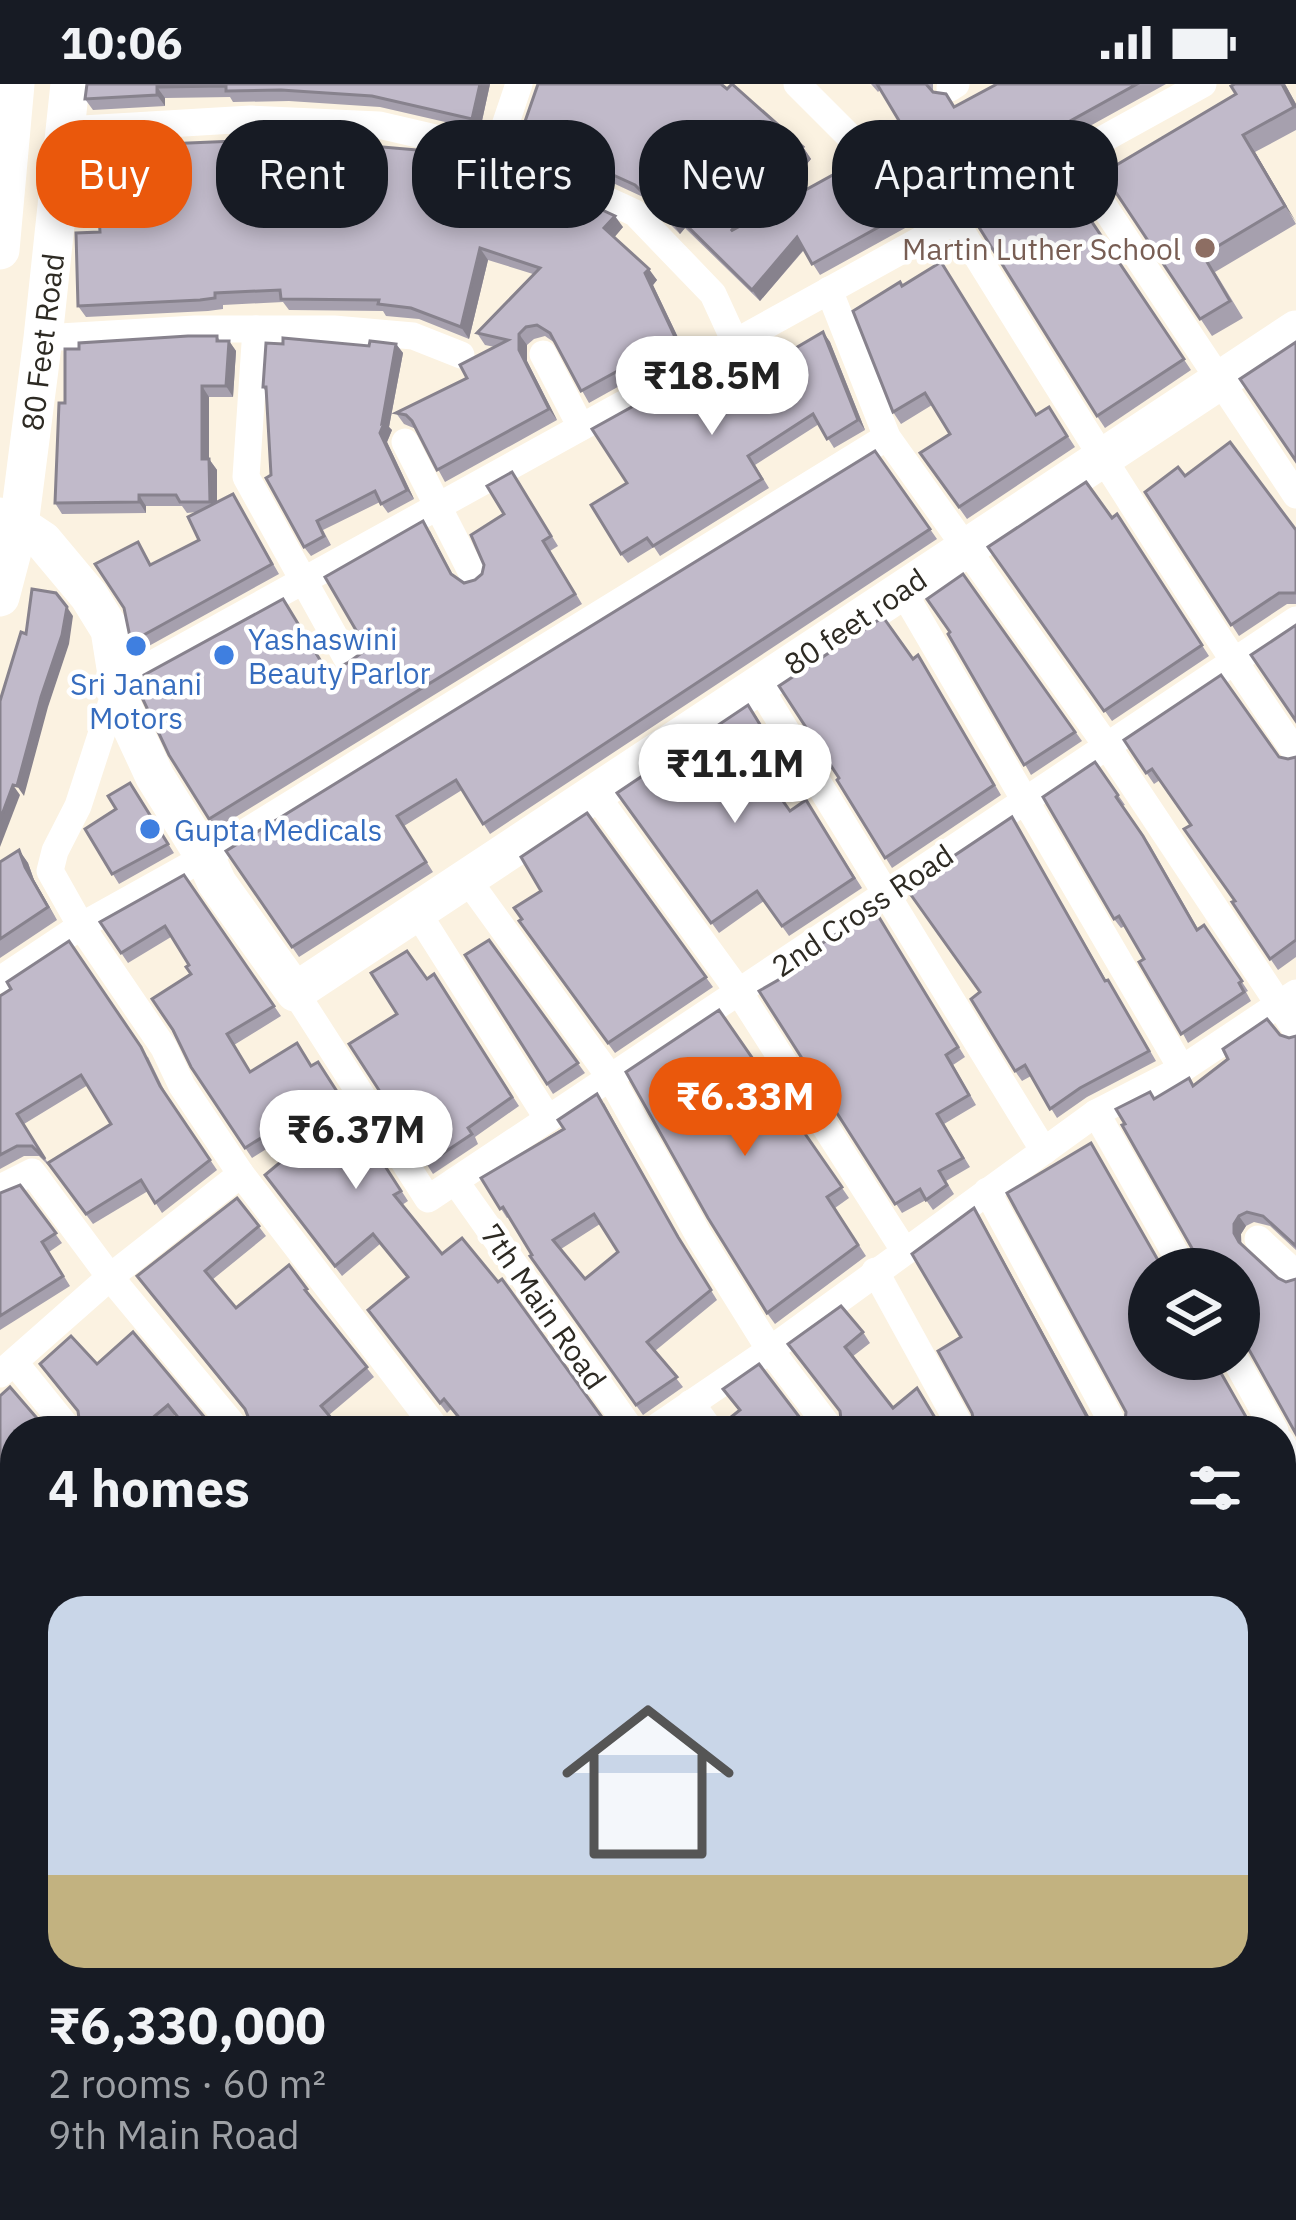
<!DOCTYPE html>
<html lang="en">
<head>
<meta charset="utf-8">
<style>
	:root { --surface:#171b24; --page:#242831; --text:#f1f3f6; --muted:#9ea1a6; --accent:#ea580c }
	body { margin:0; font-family:"IBM Plex Sans",sans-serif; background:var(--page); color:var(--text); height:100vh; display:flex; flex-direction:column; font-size:45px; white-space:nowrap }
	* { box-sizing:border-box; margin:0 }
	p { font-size:39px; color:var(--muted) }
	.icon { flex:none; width:66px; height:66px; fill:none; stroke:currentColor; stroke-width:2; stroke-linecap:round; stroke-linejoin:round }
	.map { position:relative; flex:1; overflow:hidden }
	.drawer { position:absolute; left:0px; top:1332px; width:1296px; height:804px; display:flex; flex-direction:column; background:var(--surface); border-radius:48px 48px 0 0; box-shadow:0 6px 18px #0003 }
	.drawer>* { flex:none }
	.banner { position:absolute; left:36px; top:36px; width:1224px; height:108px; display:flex; gap:24px }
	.tools { position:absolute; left:1128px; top:1164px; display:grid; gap:24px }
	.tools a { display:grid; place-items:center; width:132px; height:132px; border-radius:50%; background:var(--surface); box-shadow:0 6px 18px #0003; font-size:60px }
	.price { position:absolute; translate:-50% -102px; padding:0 27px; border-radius:42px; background:#fff; color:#222; font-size:39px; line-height:78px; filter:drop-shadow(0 3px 6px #0008) }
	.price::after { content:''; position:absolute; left:50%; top:72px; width:36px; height:27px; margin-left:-18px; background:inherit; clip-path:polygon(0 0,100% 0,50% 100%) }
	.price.on { background:var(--accent); color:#fff }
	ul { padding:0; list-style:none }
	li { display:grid; align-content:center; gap:24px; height:636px; padding:0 48px }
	li span { display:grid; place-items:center; height:372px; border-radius:36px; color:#555 }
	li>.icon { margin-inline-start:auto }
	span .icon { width:216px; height:216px; fill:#fffc; stroke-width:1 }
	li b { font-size:51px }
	h2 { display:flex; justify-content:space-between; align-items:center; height:144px; padding:0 48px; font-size:51px }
	.chip { padding:0 42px; border-radius:48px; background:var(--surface); box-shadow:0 6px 18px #0003; font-size:42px; line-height:108px }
	.chip.on { background:var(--accent); color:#fff }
	.status { display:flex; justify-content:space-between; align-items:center; height:84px; padding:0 60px; background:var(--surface); direction:ltr }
	.status svg { height:33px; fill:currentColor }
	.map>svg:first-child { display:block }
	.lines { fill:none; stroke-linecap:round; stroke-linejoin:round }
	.street { stroke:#fff; stroke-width:27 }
	.secondary { stroke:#fff; stroke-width:39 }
	.wall { fill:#a6a0ae; fill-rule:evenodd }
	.shaded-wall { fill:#87828d }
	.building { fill:#c1baca; stroke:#87828d; stroke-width:3; fill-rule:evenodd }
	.education-dot { fill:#8d6e63; stroke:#fff; stroke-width:4.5 }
	.shop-dot { fill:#3f7fe0; stroke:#fff; stroke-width:4.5 }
	.labels { text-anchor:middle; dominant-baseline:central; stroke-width:9; stroke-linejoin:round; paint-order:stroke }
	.education-label { font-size:30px; fill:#785e54; stroke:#fff; text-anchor:end }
	.street-label { font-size:30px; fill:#2d2a23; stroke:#fff }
	.shop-label { font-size:30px; fill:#366cbe; stroke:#fff; text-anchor:start }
</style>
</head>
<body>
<div class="status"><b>10:06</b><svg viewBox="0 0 49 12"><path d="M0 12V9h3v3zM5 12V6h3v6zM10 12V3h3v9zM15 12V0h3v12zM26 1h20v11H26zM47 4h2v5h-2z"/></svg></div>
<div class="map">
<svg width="1296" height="2136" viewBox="0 0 1296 2136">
	<rect width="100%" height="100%" fill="#fbf2e1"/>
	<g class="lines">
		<g class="street">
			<path d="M797,0L857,60"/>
			<path d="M950,4L956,0"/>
			<path d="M66,46L251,35L379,41L509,71L635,129L713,210L735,258"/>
			<path d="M496,68L519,0"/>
			<path d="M1071,73L1296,411"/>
			<path d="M955,137C1066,316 1177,495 1296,669"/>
			<path d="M829,206L887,353L1107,662L1296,946"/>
			<path d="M256,245L246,393L346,573"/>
			<path d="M43,254L195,245H334L413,252L461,271"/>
			<path d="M543,270L581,343"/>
			<path d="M405,358L473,491"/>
			<path d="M902,506L1182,985"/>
			<path d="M758,601L1044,1067"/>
			<path d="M595,710L739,908L904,1166"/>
			<path d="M467,795L610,993L700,1154L770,1266L832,1347"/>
			<path d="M417,828L548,1035"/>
			<path d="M0,896L81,842L205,773L887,353"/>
			<path d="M295,908L428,1115L1296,536"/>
			<path d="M1096,1029L1184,1185"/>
			<path d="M455,1097L632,1347"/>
			<path d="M0,1104L32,1088L110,1193L238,1347"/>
			<path d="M987,1107L1117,1347"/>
			<path d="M1258,1155L1296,1190"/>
			<path d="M875,1187L963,1347"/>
			<path d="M1235,1275L1275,1347"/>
			<path d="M15,1279L70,1347"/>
			<path d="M0,1290L110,1193L241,1090"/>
			<path d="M691,1319L711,1347"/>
			<path d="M438,1347L241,1090L182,1002L164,964L81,842L50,787L55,767L78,722L118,599L1203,0"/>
			<path d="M651,1347L770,1266L1096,1029L1182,985L1296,909"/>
			<path d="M1281,1358L1296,1384"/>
			<path d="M0,1473L15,1491"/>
			<path d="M1281,1532L1296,1553"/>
			<path d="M0,1711L15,1730"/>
			<path d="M1281,1777L1296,1806"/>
			<path d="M0,1874L15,1860"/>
			<path d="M1281,1957L1296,1947"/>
			<path d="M0,1958L15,1975"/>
			<path d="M142,2121L155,2136"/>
			<path d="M328,2121L340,2136"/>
			<path d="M665,2121L676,2136"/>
			<path d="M833,2121L848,2136"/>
			<path d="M1023,2121L1038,2136"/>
			<path d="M1231,2121L1246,2136"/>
		</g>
		<g class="secondary">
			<path d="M0,166L15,0"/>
			<path d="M0,433L19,441L43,457L89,512L110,546L122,622L155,693L205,773L217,799L295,908L1296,246"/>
			<path d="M0,513L19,441L43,254L70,0"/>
			<path d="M1281,1431L1296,1418"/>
			<path d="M487,2136L504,2121"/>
		</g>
	</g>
	<g class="wall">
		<path d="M87,0H490L480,46L380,23L289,17L233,18L230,13L165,14V22L93,26L85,15Z"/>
		<path d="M871,0H933V8L955,23L997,0H1166L820,191L804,166L760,217L685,144L680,150L643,113L529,60L521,49L803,63L811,75L765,129L907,50L880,6L878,8Z"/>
		<path d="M1235,0H1285L1296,20V46L1255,68L1296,140L1215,188L1243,234L1212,252L1103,89L1236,10Z"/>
		<path d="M327,58L441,68L449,79L448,86L490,101L493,105L573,131L623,143L614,153L657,196L653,201L684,266L589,319L555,259L545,252L534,255L527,261V277L557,336L445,398L416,345L404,340L396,329L467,294L495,263L485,261L477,249L533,190L488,176L469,255L419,235L386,232L383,227L289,226L283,218L223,221V225L208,227L86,233L78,222L100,148Z"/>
		<path d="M1057,86L1191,286L1105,344L1097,332Z"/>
		<path d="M902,202L1036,331L1049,323L1075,363L967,435L920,369L950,350L932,321L901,340L893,328Z"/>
		<path d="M823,248L830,258L865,346L834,364L819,340L755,381L769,404L660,472L654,463L628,479L621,470L627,399L706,300L745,283L782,272Z"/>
		<path d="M217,252L220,257H229L236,267L233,313H209V375L217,386V418L233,410L279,490L138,568L131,558L138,458L151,480L199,456L196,428L187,429L182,422H146V429L62,430L55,419L65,319L79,265Z"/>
		<path d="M396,260L403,269L389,343L392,346L387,358L414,415L388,429L380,418L323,446L331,461L311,472L304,463L271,391L266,308L263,303L369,262Z"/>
		<path d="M875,367L937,455L490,750L462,706L404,742L433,788L299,873L226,767Z"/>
		<path d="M512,388L558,462L550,467L582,520L216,745L169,671L349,578L367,565L430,447L453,492L464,499L475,496L482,490L504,430Z"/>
		<path d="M1185,392L1296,446V520H1287L1239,552L1145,408Z"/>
		<path d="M1117,430L1209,572L1112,637L988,463L1112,434Z"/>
		<path d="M963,490L1082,657L1031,691L950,548Z"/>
		<path d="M918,571L1001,711L892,784L837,696L913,575Z"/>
		<path d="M756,632L783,676L763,690L790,727L806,716L862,804L789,852L764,817L719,849L617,709Z"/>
		<path d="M1124,656L1288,675L1296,673V873L1278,886L1232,818L1235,817L1191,741L1160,696L1154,700Z"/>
		<path d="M1095,678L1125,721L1122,722L1150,761L1198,845L1204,841L1248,907L1246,908L1251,917L1188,959L1125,842L1121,844L1114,835Z"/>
		<path d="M130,699L174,769L119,800L85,745L116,725Z"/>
		<path d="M587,729L713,903L615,969L519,837L541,807Z"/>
		<path d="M1012,733L1106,896H1108L1114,905L1156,977L1087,1013L1057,1034L1031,992L1022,997L1015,987L980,908Z"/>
		<path d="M19,766L28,779L34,796L57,836L0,874V778Z"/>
		<path d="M184,791L281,932L234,961L251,988L312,982L318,978L408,1117L402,1121L442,1170L612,1347H469L451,1325L447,1329L368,1226L408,1193L380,1160L342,1192L265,1091L325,1041L319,1032L252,1074L191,983V890L189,881L171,853L128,879L100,838Z"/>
		<path d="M880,835L965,973L953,981L976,1021L944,1040L970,1083L946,1097L954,1110L933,1126L926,1116L902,1129L759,907Z"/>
		<path d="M489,856L585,989L553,1010L465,871Z"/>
		<path d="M434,890L519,1022L475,1053L478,1060L433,1090L349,960L397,930L427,895Z"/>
		<path d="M0,912L148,973L167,1012L217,1086L162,1129L148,1107L93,1140L51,1083L52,1085L39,1072H24L0,1085ZM88,1001L111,1040L48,1079L24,1040Z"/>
		<path d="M719,926L849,1114L835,1124L866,1172L775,1240L767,1229Z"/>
		<path d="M1280,951L1289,954L1296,952V1166L1270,1142L1254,1138L1246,1142L1241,1150L1248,1264L1239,1259V1185L1195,1176L1154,1014L1194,1002Z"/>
		<path d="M604,1019L684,1163L717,1216L655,1267L683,1303L643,1331L530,1172L532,1171L509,1133L507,1134L481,1094ZM600,1140L618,1168L585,1195L561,1165Z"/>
		<path d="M20,1101L62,1159L49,1168L70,1202L0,1246V1109Z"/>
		<path d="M237,1114L266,1152L212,1196L236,1224L289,1181L313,1216L374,1293L329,1331L249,1335L246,1328L144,1202Z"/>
		<path d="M863,1248L870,1259L852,1273L893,1324L842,1343L840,1328L788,1260Z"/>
		<path d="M97,1280L216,1347H188L175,1331L156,1347H77L80,1342Z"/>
		<path d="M1281,1472L1295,1521L1281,1514Z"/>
		<path d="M1281,1559L1289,1561L1296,1559V1740L1281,1749Z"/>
		<path d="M0,1736L9,1738L15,1736V1843H10L0,1852Z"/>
		<path d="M0,1880L14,1946L0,1941Z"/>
		<path d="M0,1980L13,1982L15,1980V2084L0,2096Z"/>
		<path d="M348,2121H467L464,2132L459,2136H347L350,2131Z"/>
		<path d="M559,2121H635L638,2125L625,2136H549L562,2124Z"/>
		<path d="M1098,2121H1201L1199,2122L1207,2134L1205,2136H1079Z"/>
	</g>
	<g class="shaded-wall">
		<path d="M480,0H490L480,46L472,35Z"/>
		<path d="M1282,0H1285L1296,20V25Z"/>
		<path d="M157,3L165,14V22L157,11Z"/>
		<path d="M1243,51L1255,68L1296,138L1285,122Z"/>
		<path d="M803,63L811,75L740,159L731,147Z"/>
		<path d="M441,68L449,79L446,94L438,83Z"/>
		<path d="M615,132L623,143L613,155L604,144Z"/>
		<path d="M677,132L685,144L680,150L672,138Z"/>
		<path d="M797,153L805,164L760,217L752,206Z"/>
		<path d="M480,164L488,176L469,255L461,243Z"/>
		<path d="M649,185L657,196L653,201L684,266L676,255L645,189Z"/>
		<path d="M823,248L830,258L865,346L858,336Z"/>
		<path d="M519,250L527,261V277L557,336L549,325L519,266Z"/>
		<path d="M229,257L236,267L233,313L226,302Z"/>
		<path d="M396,260L403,269L389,343L392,346L387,358L414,415L407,406L380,349Z"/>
		<path d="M202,302L209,313V386L202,375Z"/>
		<path d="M209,375L217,386V428L210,418Z"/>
		<path d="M139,411L146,422V429L139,418Z"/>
		<path d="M67,523L73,532L69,560L48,623L24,712L17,702Z"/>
		<path d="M13,701L20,711L0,763V736Z"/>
		<path d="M19,766L28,779L34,796L57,836L25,783Z"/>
		<path d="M974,1124L981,1135L1097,1347H1095Z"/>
		<path d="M1239,1132L1246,1142L1241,1150V1159L1246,1168L1234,1149V1140Z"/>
		<path d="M457,2121H467L464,2132L457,2122Z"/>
	</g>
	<g class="building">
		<path d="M87,0H480L472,35L372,12L281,6L226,7V2L157,3V11L85,15Z"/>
		<path d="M538,0H721L727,5L732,0L803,63L731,147L907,50L877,0H926L933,8L946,10L954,23L997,0H1137L812,180L797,153L752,206L677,132L672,138L635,101L521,49Z"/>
		<path d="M1235,0H1282L1294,23L1243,51L1285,122L1203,171L1230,217L1200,235L1103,89L1236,10L1231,2Z"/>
		<path d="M279,54L325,56V58L441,68L438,83L490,101L489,104L573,131L585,118L615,132L604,144L649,185L645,189L676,255L581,307L550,249L537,241L526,243L519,250V266L549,325L437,386L412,337L406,331L396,329L467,294L460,281L508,256L477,249L540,184L480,164L461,243L411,224L378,220L379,216L281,215L280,206L215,209V214L200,216L78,222L76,149L100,148L95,63L236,57L279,58Z"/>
		<path d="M1057,86L1184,275L1097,332L972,132Z"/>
		<path d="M941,178L1036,331L1049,323L1067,352L959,423L920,369L950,350L925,309L893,328L853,227L900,198L902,202Z"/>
		<path d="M823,248L858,336L827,355L813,330L748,372L762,395L653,462L647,454L621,470L591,421L627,399L592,345L695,288L706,300L742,278L745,283L776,263L782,272Z"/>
		<path d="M188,252H217V257H229L226,302H202V375H209L210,418H180L176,411H139V418L55,419L59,319H65V265H79V259Z"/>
		<path d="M283,254L369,262L370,257L396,260L382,339L385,337L380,349L407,406L381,420L375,407L317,437L324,452L304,463L266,394L271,391L266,303H263L266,259L283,260Z"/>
		<path d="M1296,258V377L1240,295Z"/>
		<path d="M1230,358L1296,446V509H1279L1231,541L1145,408L1178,383L1185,392Z"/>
		<path d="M875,367L930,445L483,740L456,696L397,732L426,778L292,863L226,767Z"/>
		<path d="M512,388L551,452L543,457L575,510L209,735L169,671L138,605L137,600L145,595L144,591L283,515L328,589L349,578L367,565L325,493L423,437L451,490L464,499L475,496L482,490L484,481L471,451L504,430L487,402Z"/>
		<path d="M1086,398L1112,434L1117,430L1202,561L1104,627L988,463Z"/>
		<path d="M233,410L272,480L131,558L124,524L95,480L138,458L150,481L199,456L188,433Z"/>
		<path d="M963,490L1075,648L1024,681L948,550L950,548L927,515Z"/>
		<path d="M32,505L56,509L67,523L62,551L41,613L17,702L13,701L0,736V617L21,548L26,550Z"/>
		<path d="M883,533L913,575L918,571L994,701L885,774L837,696L839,694L779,602Z"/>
		<path d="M1296,541V637L1251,571Z"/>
		<path d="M1221,591L1279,673L1288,675L1296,673V856L1270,875L1232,818L1235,817L1184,745L1191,741L1152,685L1146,689L1124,656Z"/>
		<path d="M748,621L775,665L756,679L790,727L806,716L854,794L782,842L757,807L711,839L617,709Z"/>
		<path d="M1095,678L1118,711L1116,713L1143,752L1197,846L1204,841L1242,897L1239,899L1244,908L1181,950L1139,878L1144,875L1119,832L1114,835L1043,713Z"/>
		<path d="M130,699L168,760L112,790L85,745L116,725L108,712Z"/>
		<path d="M587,729L706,893L608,959L519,837L522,835L514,824L541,807L521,773Z"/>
		<path d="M1012,733L1105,897L1108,896L1149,967L1080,1004L1050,1025L1025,981L1015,987L971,915L980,908L906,804Z"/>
		<path d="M19,766L25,783L48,823L0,855V778Z"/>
		<path d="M184,791L274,922L227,950L250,988L297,959L311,982L318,978L401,1107L394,1111L442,1170L462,1154L498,1198L502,1195L612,1347H470L444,1315L440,1319L368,1226L408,1193L373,1150L335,1182L265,1091L325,1041L312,1022L245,1064L191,983L173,946L152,915L191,890L186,883L189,881L165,842L121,869L100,838Z"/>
		<path d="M874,825L958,963L946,971L969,1011L937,1030L963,1074L939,1087L947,1101L926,1116L920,1105L895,1120L759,907L808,879L803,872Z"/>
		<path d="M489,856L578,979L547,1000L465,871Z"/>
		<path d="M69,857L141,963L160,1002L210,1076L155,1119L141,1096L86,1130L48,1079L111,1040L81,991L17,1030L45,1075L32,1062H17L0,1071V912L11,905L7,898Z"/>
		<path d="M407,867L427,895L434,890L512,1013L468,1044L472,1050L427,1080L349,960L397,930L371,889Z"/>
		<path d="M719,926L842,1103L827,1113L858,1161L767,1229L708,1134L626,988Z"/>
		<path d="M1267,935L1280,951L1289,954L1296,952V1162L1263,1132L1247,1128L1239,1132L1234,1140V1149L1239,1158L1278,1194L1286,1198L1296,1195V1350L1243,1255L1239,1253V1185H1190L1195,1176L1193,1166L1122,1041L1125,1040L1116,1025L1150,1008L1154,1015L1189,994L1193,1002L1228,975L1223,965Z"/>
		<path d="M597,1010L678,1153L711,1206L647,1258L677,1293L636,1321L530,1172L532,1171L503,1123L500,1125L481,1094L564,1045L558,1036ZM594,1130L618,1168L585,1195L553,1156Z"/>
		<path d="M1091,1059L1163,1185H1149V1275H1213L1254,1347H1124L1126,1328L1007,1109Z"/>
		<path d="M20,1101L56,1149L42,1158L63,1192L0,1232V1109Z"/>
		<path d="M237,1114L259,1142L205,1187L236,1224L289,1181L307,1205L305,1206L367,1283L321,1322L342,1347H244L249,1335L245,1325L137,1192Z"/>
		<path d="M974,1124L1094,1346L1096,1347H969L974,1338L972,1329L938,1267L961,1253L912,1170Z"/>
		<path d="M841,1222L863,1248L845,1263L893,1324L917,1304L943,1347H839L842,1343L840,1327L788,1260Z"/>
		<path d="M133,1248L216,1347H189L168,1321L137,1347H77L80,1342L78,1327L40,1280L71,1252L97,1280Z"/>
		<path d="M759,1280L810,1347H718L721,1341L740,1326L723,1305Z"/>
		<path d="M10,1303L48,1347H15V1462L0,1447V1312Z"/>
		<path d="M673,1339L680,1347H659Z"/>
		<path d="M1296,1462V1522L1288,1510L1281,1507V1472Z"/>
		<path d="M0,1497L10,1499L15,1497V1701L0,1685Z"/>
		<path d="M1281,1559L1289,1561L1296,1559V1726L1281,1735Z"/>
		<path d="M0,1736L9,1738L15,1736V1834L3,1833L0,1835Z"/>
		<path d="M1281,1812L1291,1813L1296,1820V1921L1281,1905Z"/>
		<path d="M15,1867V1947L6,1936L0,1934V1880Z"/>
		<path d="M1296,1954V2020L1281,2002V1965Z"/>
		<path d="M0,1980L13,1982L15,1980V2068L0,2080Z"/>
		<path d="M1296,2027V2136H1258L1255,2133L1256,2123L1259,2121H1281V2041Z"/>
		<path d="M50,2121H122L133,2136H32Z"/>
		<path d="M165,2121H229L241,2136H161L164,2133Z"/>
		<path d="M348,2121H457L440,2136H347L350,2131Z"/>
		<path d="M559,2121H623L605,2136H549L562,2124Z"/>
		<path d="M722,2121H813L826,2136H737Z"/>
		<path d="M858,2121H1003L1013,2134L1010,2136H853L858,2132Z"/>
		<path d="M1098,2121H1198L1200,2123L1188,2136H1079Z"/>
		<path d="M308,2124L320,2136H294Z"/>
	</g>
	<circle class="education-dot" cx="1205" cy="164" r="12"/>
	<g class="shop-dot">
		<circle cx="136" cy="562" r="12"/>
		<circle cx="224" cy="571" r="12"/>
		<circle cx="150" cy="745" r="12"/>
	</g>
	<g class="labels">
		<g class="education-label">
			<text x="1181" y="164">Martin Luther School</text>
		</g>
		<g class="street-label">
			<text transform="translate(42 258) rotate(-83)">80 Feet Road</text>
			<text transform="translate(855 537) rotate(-34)">80 feet road</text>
			<text transform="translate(862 826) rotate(-34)">2nd Cross Road</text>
			<text transform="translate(544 1222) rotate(55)">7th Main Road</text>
		</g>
		<g class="shop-label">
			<text x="248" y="554">Yashaswini<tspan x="248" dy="34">Beauty Parlor</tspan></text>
			<text x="136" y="599" text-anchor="middle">Sri Janani<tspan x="136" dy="34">Motors</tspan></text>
			<text x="174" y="745">Gupta Medicals</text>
		</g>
	</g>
</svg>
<div class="tools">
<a><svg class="icon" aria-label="layers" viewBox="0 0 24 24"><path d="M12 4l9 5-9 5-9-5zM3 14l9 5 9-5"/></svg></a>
</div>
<b class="price" style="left:712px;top:354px">₹18.5M</b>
<b class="price" style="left:735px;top:742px">₹11.1M</b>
<b class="price on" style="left:745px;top:1075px">₹6.33M</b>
<b class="price" style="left:356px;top:1108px">₹6.37M</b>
<div class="banner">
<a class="chip on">Buy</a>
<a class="chip">Rent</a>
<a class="chip">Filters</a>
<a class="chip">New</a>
<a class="chip">Apartment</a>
</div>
<section class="drawer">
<h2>4 homes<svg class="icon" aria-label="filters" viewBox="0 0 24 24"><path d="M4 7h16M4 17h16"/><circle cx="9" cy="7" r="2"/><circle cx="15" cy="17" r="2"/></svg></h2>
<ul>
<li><span style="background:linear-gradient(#c9d6e8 75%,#c2b280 0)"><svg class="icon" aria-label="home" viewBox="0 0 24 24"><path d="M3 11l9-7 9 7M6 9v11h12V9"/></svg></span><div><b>₹6,330,000</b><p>2 rooms · 60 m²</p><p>9th Main Road</p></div></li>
</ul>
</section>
</div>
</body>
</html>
